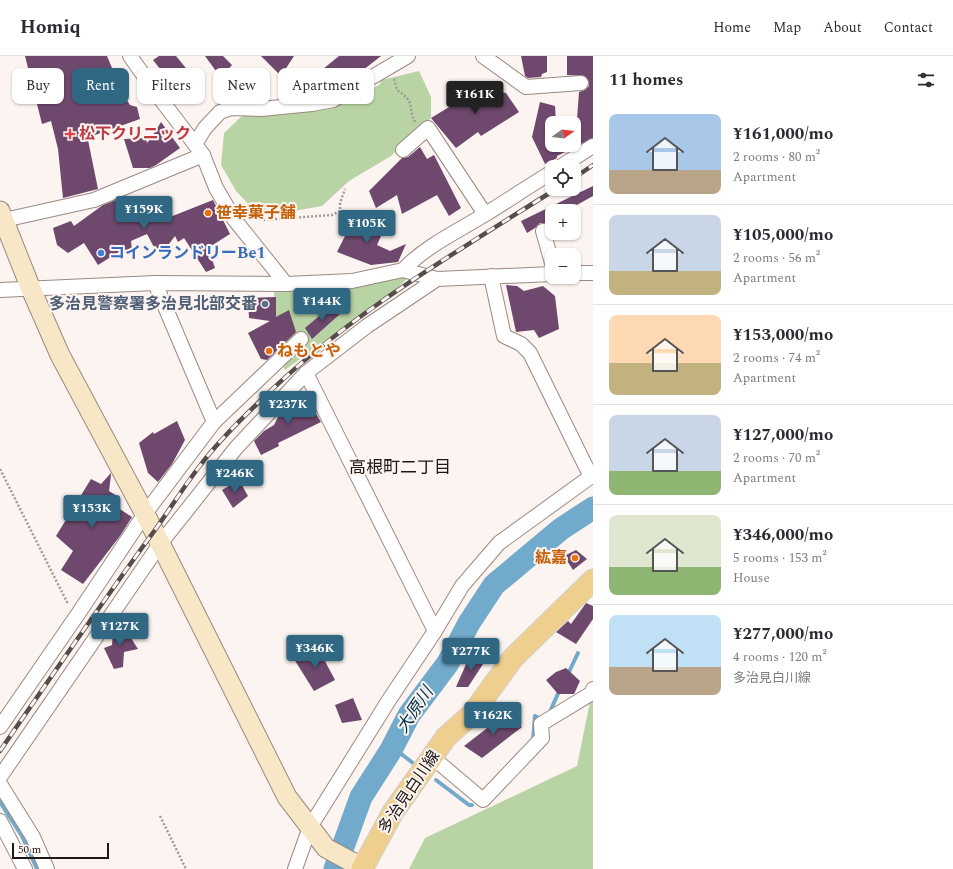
<!DOCTYPE html>
<html lang="en">
<head>
<meta charset="utf-8">
<style>
	:root { --surface:#fff; --page:#f7f7f7; --text:#2b2b33; --muted:#7c7c81; --line:#e1e1e2; --accent:#306782 }
	body { margin:0; font-family:Spectral,"Noto Sans JP",serif; background:var(--page); color:var(--text); height:100vh; display:flex; flex-direction:column; font-size:15px; white-space:nowrap }
	* { box-sizing:border-box; margin:0 }
	p { font-size:13px; color:var(--muted) }
	.icon { flex:none; width:22px; height:22px; fill:none; stroke:currentColor; stroke-width:2; stroke-linecap:round; stroke-linejoin:round }
	.map { position:relative; flex:1; overflow:hidden }
	.drawer { display:flex; flex-direction:column; background:var(--surface); width:360px }
	.drawer>* { flex:none }
	.top-card { position:absolute; left:12px; top:12px; width:380px; height:36px; display:flex; gap:8px }
	.needle { width:26px; rotate:75deg }
	.tools { position:absolute; left:545px; top:60px; display:grid; gap:8px }
	.tools a { display:grid; place-items:center; width:36px; height:36px; border-radius:8px; background:var(--surface); box-shadow:0 1px 3px #0004; font-size:20px }
	.scale { position:absolute; left:12px; bottom:10px; width:97px; box-sizing:border-box; padding-left:4px; border:2px solid #1e1714; border-top:0; font-size:11px; line-height:14px; white-space:nowrap; color:#1e1714; -webkit-text-stroke:3px #fcf4f1; paint-order:stroke }
	.price { position:absolute; translate:-50% -34px; padding:0 9px; border-radius:4px; background:var(--accent); color:#fff; font-size:13px; line-height:26px; filter:drop-shadow(0 1px 2px #0008) }
	.price::after { content:''; position:absolute; left:50%; top:24px; width:12px; height:9px; margin-left:-6px; background:inherit; clip-path:polygon(0 0,100% 0,50% 100%) }
	.price.selected { background:#222; color:#fff }
	ul { padding:0; list-style:none }
	li { display:flex; align-items:center; gap:12px; height:100px; padding:0 16px }
	li+li { border-top:1px solid var(--line) }
	li span { display:grid; place-items:center; flex:none; width:112px; height:80px; border-radius:8px; color:#555 }
	li>.icon { margin-inline-start:auto }
	span .icon { width:48px; height:48px; fill:#fffc; stroke-width:1 }
	li b { font-size:17px }
	h2 { display:flex; justify-content:space-between; align-items:center; height:48px; padding:0 16px; font-size:17px }
	.tag { padding:0 14px; border-radius:8px; background:var(--surface); box-shadow:0 1px 3px #0004; font-size:14px; line-height:36px }
	.tag.selected { background:var(--accent); color:#fff }
	header { display:flex; align-items:center; gap:24px; box-sizing:border-box; height:56px; padding:0 20px; background:var(--surface); border-bottom:1px solid var(--line) }
	header strong { font-size:19px }
	nav { display:flex; gap:22px; margin-inline-start:auto; font-size:14px }
	main { display:flex; flex:1; min-height:0 }
	.map>svg:first-child { display:block }
	.green { fill:#b8d3a4 }
	.lines { fill:none; stroke-linecap:round; stroke-linejoin:round }
	.stream { stroke:#71aacb; stroke-width:4 }
	.river { stroke:#71aacb; stroke-width:23 }
	.building { fill:#6e486d }
	.street-casing { stroke:#9b8981; stroke-width:16 }
	.secondary-casing { stroke:#9b8981; stroke-width:21 }
	.primary-casing { stroke:#d2d1d0; stroke-width:23 }
	.path { stroke:#a29a97; stroke-width:2.5; stroke-dasharray:2 2; stroke-linecap:butt }
	.street { stroke:#fff; stroke-width:14 }
	.secondary { stroke:#f7e7c7; stroke-width:19 }
	.primary { stroke:#efcf8e; stroke-width:21 }
	.rail-casing { stroke:#554d4a; stroke-width:4.5 }
	.rail { stroke:#fcf4f1; stroke-width:3; stroke-dasharray:9; stroke-linecap:butt }
	.health-dot { fill:#e0444e; stroke:#fcf4f1; stroke-width:1.5 }
	.food-dot { fill:#e8710a; stroke:#fcf4f1; stroke-width:1.5 }
	.shop-dot { fill:#3f7fe0; stroke:#fcf4f1; stroke-width:1.5 }
	.service-dot { fill:#5c6f8a; stroke:#fcf4f1; stroke-width:1.5 }
	.labels { text-anchor:middle; dominant-baseline:central; stroke-width:4; stroke-linejoin:round; paint-order:stroke }
	.health-label { font-size:16px; font-weight:bold; fill:#be3a42; stroke:#fcf4f1; text-anchor:start }
	.food-label { font-size:16px; font-weight:bold; fill:#c56008; stroke:#fcf4f1; text-anchor:start }
	.shop-label { font-size:16px; font-weight:bold; fill:#366cbe; stroke:#fcf4f1; text-anchor:start }
	.service-label { font-size:16px; font-weight:bold; fill:#4e5e75; stroke:#fcf4f1; text-anchor:end }
	.street-label { font-size:16px; fill:#1e1714; stroke:#fcf4f1 }
	.neighbourhood-label { font-size:17px; fill:#1e1714; stroke:#fcf4f1 }
	.water-label { font-size:17px; font-style:italic; fill:#003046; stroke:#fcf4f1 }
</style>
</head>
<body>
<header>
<strong>Homiq</strong>
<nav><a>Home</a><a>Map</a><a>About</a><a>Contact</a></nav>
</header>
<main>
<div class="map">
<svg width="593" height="813" viewBox="0 0 593 813">
	<rect width="100%" height="100%" fill="#fcf4f1"/>
	<g class="green">
		<path d="M419,15L431,41V62L391,100L349,125L322,150L288,156L255,155L236,135L221,109L224,77L242,60L314,54L339,49L379,29L382,24Z"/>
		<path d="M391,221L408,222L397,232L285,314L279,301L274,235Z"/>
		<path d="M593,631V813H409L425,782L577,710Z"/>
	</g>
	<g class="lines">
		<g class="stream">
			<path d="M567,620L578,597"/>
			<path d="M549,658L560,633"/>
			<path d="M533,684L535,660L543,664"/>
			<path d="M391,694L400,697L413,707"/>
			<path d="M436,724L469,749H472"/>
			<path d="M0,746L22,780L37,813"/>
		</g>
		<path class="river" d="M335,813L361,741L391,694L409,659L448,607L469,567L494,529L561,473L593,452"/>
	</g>
	<g class="building">
		<path d="M25,0H107L123,38L130,49L137,51L140,63L81,84H88L98,133L63,142L58,93L51,65L42,68Z"/>
		<path d="M159,0H176L190,17L175,32L153,4Z"/>
		<path d="M205,0H223L232,9L221,22Z"/>
		<path d="M261,0H294L281,20Z"/>
		<path d="M339,0H381L353,22L338,31L323,13Z"/>
		<path d="M521,0H547V16L542,18L541,21L528,22L525,20Z"/>
		<path d="M567,0H593V82L557,100V102L545,108L532,81L540,46L555,50L556,67H552V89H575L579,36L585,34L589,30V26L585,20L567,19Z"/>
		<path d="M471,32L506,37L519,56L481,80L478,76L456,92L431,62L459,45L457,41Z"/>
		<path d="M161,66L180,92L156,109L150,112H133L124,83L146,82L147,87L151,82Z"/>
		<path d="M420,91L427,103L434,99L461,152L449,160L437,139L402,158L397,139L376,152L369,135L402,102L408,101Z"/>
		<path d="M593,130V140L566,155H552V163L545,167H540L535,172L527,177L521,165Z"/>
		<path d="M126,140L132,155L150,142L160,165L213,144L230,178L208,192L215,212L206,216L184,182L178,186L175,180L166,192L156,195L147,178L131,185L132,194L124,197L122,194L98,209L84,187L68,197L57,189L53,172L71,165L74,170L103,149Z"/>
		<path d="M358,154L371,160L368,175L381,180L377,189L390,195L406,188L398,206L371,209L337,196Z"/>
		<path d="M506,229L517,230L524,235L543,230L555,240L559,273L539,282L534,274L516,276Z"/>
		<path d="M276,241V261L289,254L296,276L267,304L261,303L248,277L270,265L249,262L248,242Z"/>
		<path d="M332,249L340,258L312,283L305,272Z"/>
		<path d="M304,337L321,366L278,387L279,390L261,399L254,385L264,375L274,369L280,357L293,354L291,345L294,342Z"/>
		<path d="M177,365L185,384L172,408L158,426L148,417L139,387L153,376L154,378Z"/>
		<path d="M111,417V419L109,435L117,440L115,450L132,461L120,480L83,528L61,514L73,495L56,480L91,423L101,428Z"/>
		<path d="M239,424L248,440L233,452L222,434Z"/>
		<path d="M576,494L587,503L573,514L564,500Z"/>
		<path d="M586,547L593,550V563L576,588L556,576L568,565L571,568Z"/>
		<path d="M122,568L138,593L124,596L123,611L114,613L104,592L112,589L113,575Z"/>
		<path d="M317,590L335,624L314,635L294,603Z"/>
		<path d="M489,599L468,631H456L467,606Z"/>
		<path d="M566,612L580,625L574,638H558L546,624L556,616Z"/>
		<path d="M353,642L362,664L342,667L335,649Z"/>
		<path d="M504,659L522,671L482,702L464,690Z"/>
	</g>
	<g class="lines">
		<g class="street-casing">
			<g id="street">
				<path d="M130,0L156,37L203,99L216,132L234,163L286,228"/>
				<path d="M483,0L526,31L581,27"/>
				<path d="M195,88L205,72L220,56L231,52L261,53L312,48L333,44L408,0"/>
				<path d="M403,94L428,72L485,158"/>
				<path d="M560,111L593,90"/>
				<path d="M4,164L94,144L203,99"/>
				<path d="M543,175L552,207"/>
				<path d="M403,214C426,190 456,176 484,159C507,145 529,130 552,116"/>
				<path d="M574,217H593"/>
				<path d="M491,220L504,280L521,288L530,297L587,413L592,419"/>
				<path d="M0,234L155,227L286,228L352,225L403,214L437,223L552,218"/>
				<path d="M306,317L435,575"/>
				<path d="M214,366L301,283"/>
				<path d="M0,671L78,558L144,459L214,366L155,227"/>
				<path d="M432,701L483,744L542,682L541,668L592,637L593,633"/>
				<path d="M0,721L160,488L236,392L306,317L367,270L437,223"/>
				<path d="M0,728L33,781L47,813"/>
				<path d="M0,765L25,813"/>
				<path d="M295,813L310,771L389,644L435,575L462,530L499,487L593,419"/>
			</g>
		</g>
		<g class="secondary-casing">
			<path id="secondary" d="M0,155L31,233L60,299L154,475L287,741L326,792L350,805L363,810"/>
		</g>
		<g class="primary-casing">
			<path id="primary" d="M362,813L393,756L432,701L446,681L473,657L513,602L593,524"/>
		</g>
		<g class="path">
			<path d="M394,23L397,34C417,47 407,51 415,66"/>
			<path d="M248,159L263,164L332,159L340,155V147L345,133"/>
			<path d="M0,413L68,548"/>
			<path d="M160,760L186,813"/>
		</g>
		<use href="#street" class="street"/>
		<use href="#secondary" class="secondary"/>
		<use href="#primary" class="primary"/>
		<g class="rail-casing">
			<g id="rail">
				<path d="M574,122L593,109"/>
				<path d="M0,695C51,621 102,546 155,474C170,453 183,432 199,411C216,388 238,366 259,346C346,260 453,198 556,133"/>
			</g>
		</g>
		<use href="#rail" class="rail"/>
	</g>
	<path class="health-dot" d="M68 72h4v4h4v4h-4v4h-4v-4h-4v-4h4z"/>
	<g class="food-dot">
		<circle cx="208" cy="157" r="4"/>
		<circle cx="269" cy="295" r="4"/>
		<circle cx="575" cy="502" r="4"/>
	</g>
	<circle class="shop-dot" cx="101" cy="197" r="4"/>
	<circle class="service-dot" cx="265" cy="248" r="4"/>
	<g class="labels">
		<g class="health-label">
			<text x="79" y="78">松下クリニック</text>
		</g>
		<g class="food-label">
			<text x="216" y="157">笹幸菓子舗</text>
			<text x="277" y="295">ねもとや</text>
			<text x="567" y="502" text-anchor="end">紘嘉</text>
		</g>
		<g class="shop-label">
			<text x="109" y="197">コインランドリーBe1</text>
		</g>
		<g class="service-label">
			<text x="257" y="248">多治見警察署多治見北部交番</text>
		</g>
		<g class="street-label">
			<text transform="translate(409 736) rotate(-56)">多治見白川線</text>
		</g>
		<g class="neighbourhood-label">
			<text x="400" y="412">高根町二丁目</text>
		</g>
		<g class="water-label">
			<text transform="translate(415 654) rotate(-56)">大原川</text>
		</g>
	</g>
</svg>
<div class="tools">
<a><svg class="needle" viewBox="-14 -14 28 28"><path d="M0-13l5 13h-10z" fill="#e53935"/><path d="M0 13l5-13h-10z" fill="#7c7c81"/></svg></a>
<a><svg class="icon" aria-label="locate" viewBox="0 0 24 24"><circle cx="12" cy="12" r="6"/><path d="M12 2v4M12 18v4M2 12h4M18 12h4"/></svg></a>
<a>+</a>
<a>−</a>
</div>
<div class="scale">50 m</div>
<b class="price selected" style="left:475px;top:59px">¥161K</b>
<b class="price" style="left:144px;top:174px">¥159K</b>
<b class="price" style="left:367px;top:188px">¥105K</b>
<b class="price" style="left:322px;top:266px">¥144K</b>
<b class="price" style="left:288px;top:369px">¥237K</b>
<b class="price" style="left:235px;top:438px">¥246K</b>
<b class="price" style="left:92px;top:473px">¥153K</b>
<b class="price" style="left:120px;top:591px">¥127K</b>
<b class="price" style="left:315px;top:613px">¥346K</b>
<b class="price" style="left:471px;top:616px">¥277K</b>
<b class="price" style="left:493px;top:680px">¥162K</b>
<div class="top-card">
<a class="tag">Buy</a>
<a class="tag selected">Rent</a>
<a class="tag">Filters</a>
<a class="tag">New</a>
<a class="tag">Apartment</a>
</div>
</div>
<section class="drawer">
<h2>11 homes<svg class="icon" aria-label="filters" viewBox="0 0 24 24"><path d="M4 7h16M4 17h16"/><circle cx="9" cy="7" r="2"/><circle cx="15" cy="17" r="2"/></svg></h2>
<ul>
<li><span style="background:linear-gradient(#a9c7e8 70%,#b9a48a 0)"><svg class="icon" aria-label="home" viewBox="0 0 24 24"><path d="M3 11l9-7 9 7M6 9v11h12V9"/></svg></span><div><b>¥161,000/mo</b><p>2 rooms · 80 m²</p><p>Apartment</p></div></li>
<li><span style="background:linear-gradient(#c9d6e8 70%,#c2b280 0)"><svg class="icon" aria-label="home" viewBox="0 0 24 24"><path d="M3 11l9-7 9 7M6 9v11h12V9"/></svg></span><div><b>¥105,000/mo</b><p>2 rooms · 56 m²</p><p>Apartment</p></div></li>
<li><span style="background:linear-gradient(#ffd9b3 60%,#c2b280 0)"><svg class="icon" aria-label="home" viewBox="0 0 24 24"><path d="M3 11l9-7 9 7M6 9v11h12V9"/></svg></span><div><b>¥153,000/mo</b><p>2 rooms · 74 m²</p><p>Apartment</p></div></li>
<li><span style="background:linear-gradient(#c9d6e8 70%,#8fb573 0)"><svg class="icon" aria-label="home" viewBox="0 0 24 24"><path d="M3 11l9-7 9 7M6 9v11h12V9"/></svg></span><div><b>¥127,000/mo</b><p>2 rooms · 70 m²</p><p>Apartment</p></div></li>
<li><span style="background:linear-gradient(#dfe7d0 65%,#8fb573 0)"><svg class="icon" aria-label="home" viewBox="0 0 24 24"><path d="M3 11l9-7 9 7M6 9v11h12V9"/></svg></span><div><b>¥346,000/mo</b><p>5 rooms · 153 m²</p><p>House</p></div></li>
<li><span style="background:linear-gradient(#bfe0f5 65%,#b9a48a 0)"><svg class="icon" aria-label="home" viewBox="0 0 24 24"><path d="M3 11l9-7 9 7M6 9v11h12V9"/></svg></span><div><b>¥277,000/mo</b><p>4 rooms · 120 m²</p><p>多治見白川線</p></div></li>
</ul>
</section>
</main>
</body>
</html>
